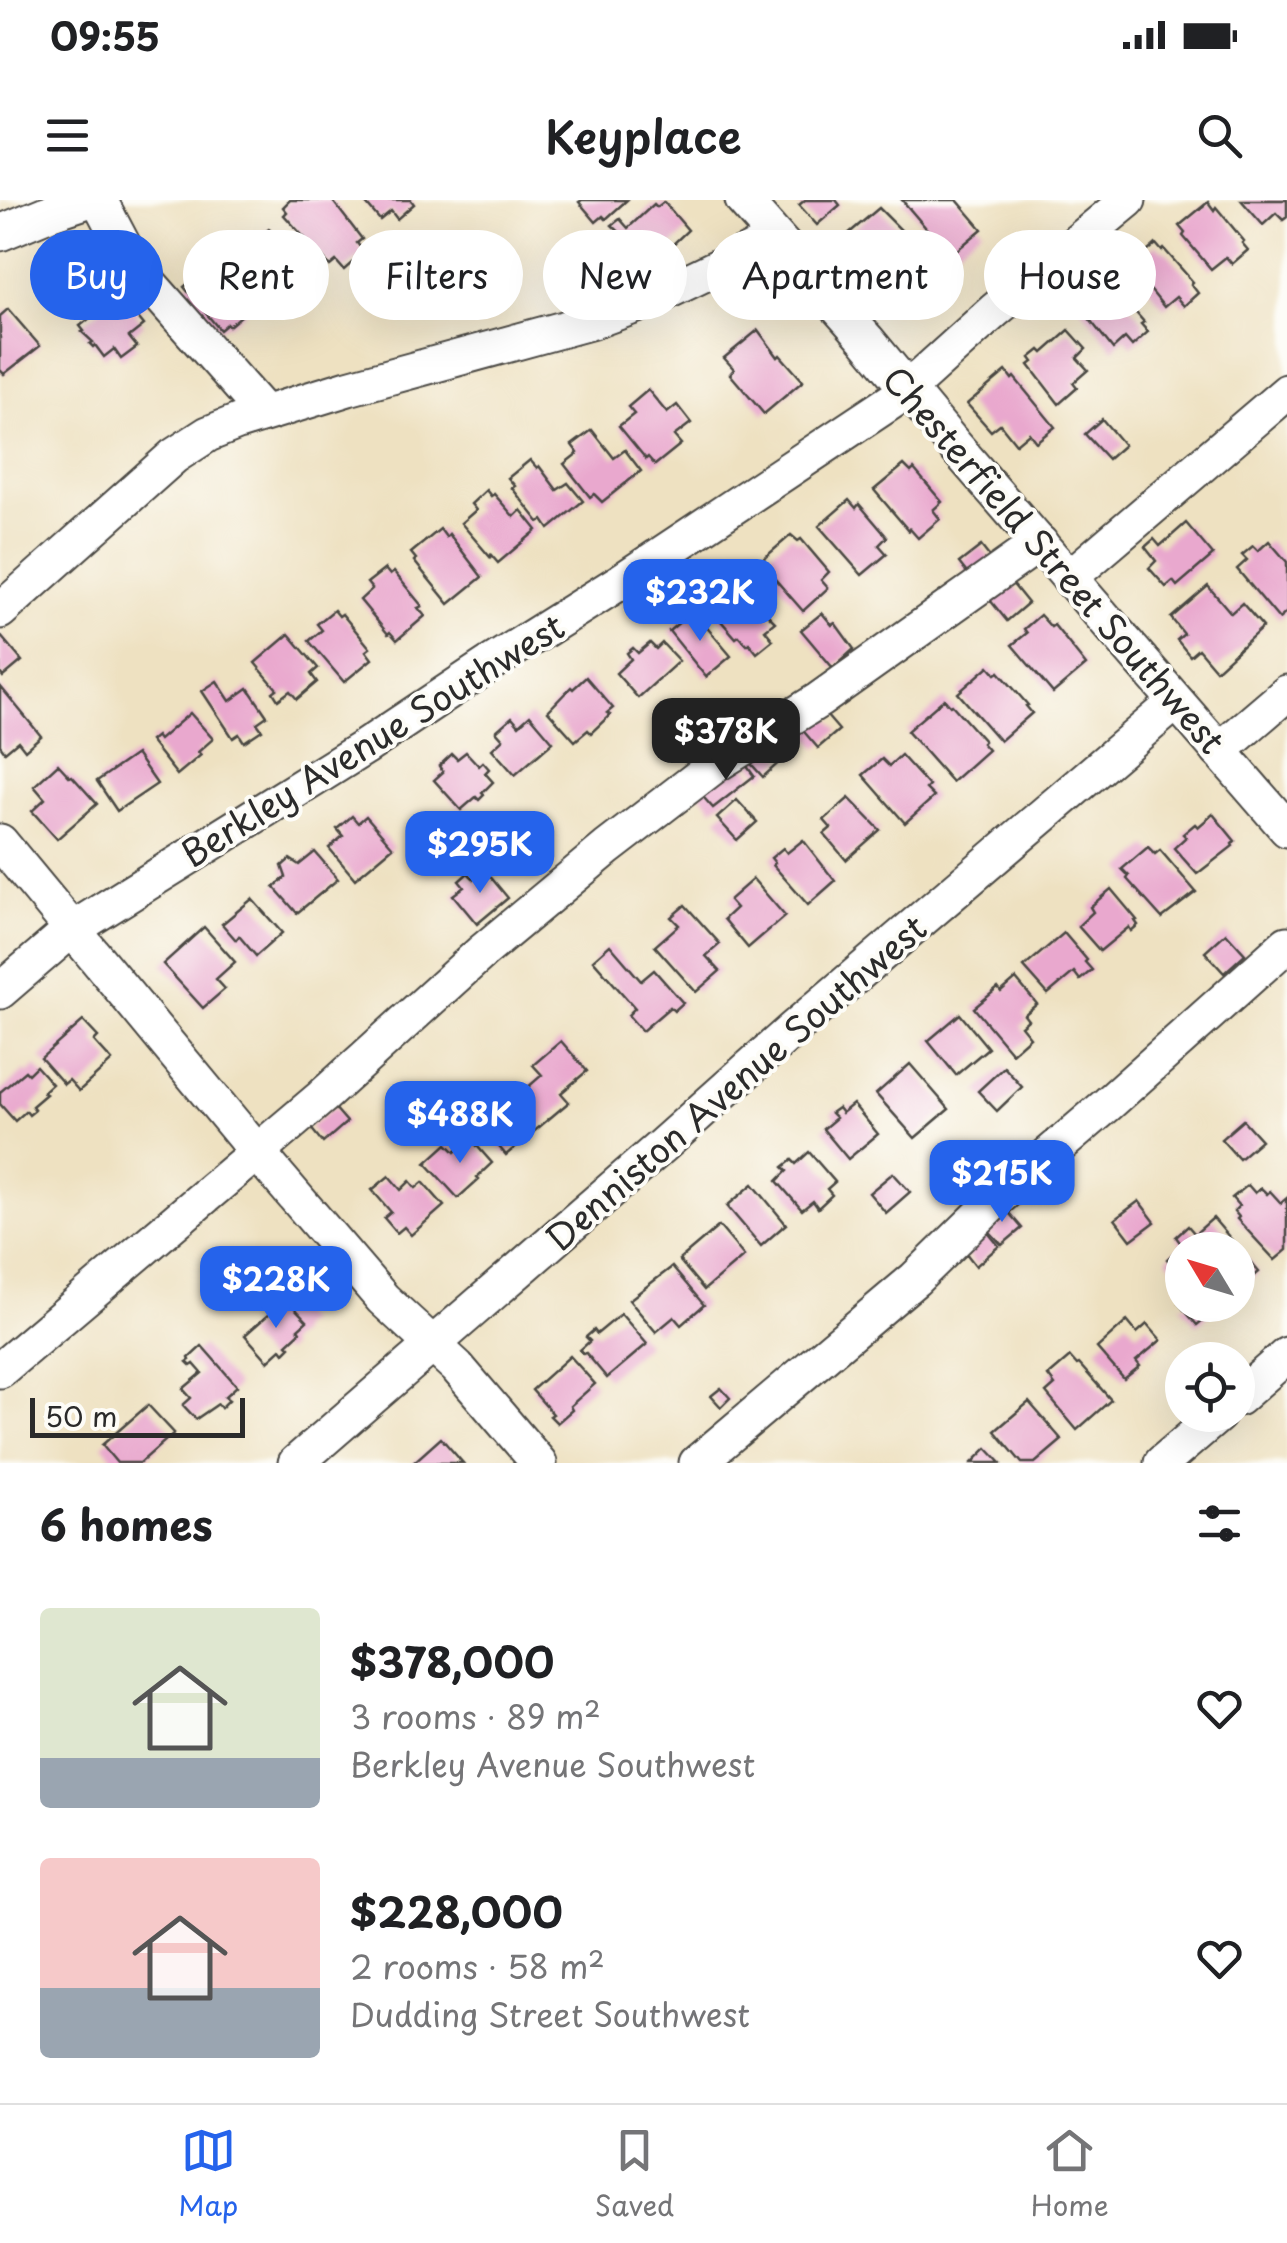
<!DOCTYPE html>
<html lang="en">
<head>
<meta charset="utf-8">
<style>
	:root { --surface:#fff; --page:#f2f2f2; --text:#202124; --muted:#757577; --line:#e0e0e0; --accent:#2563eb }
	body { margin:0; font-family:"Playpen Sans",sans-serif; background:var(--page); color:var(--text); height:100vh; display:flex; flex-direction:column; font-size:38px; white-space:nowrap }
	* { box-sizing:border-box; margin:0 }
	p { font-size:32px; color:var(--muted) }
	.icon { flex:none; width:55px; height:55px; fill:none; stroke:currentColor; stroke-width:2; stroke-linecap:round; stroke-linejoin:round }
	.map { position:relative; height:1263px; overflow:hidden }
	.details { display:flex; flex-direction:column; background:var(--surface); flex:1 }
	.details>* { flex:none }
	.hud { position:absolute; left:30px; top:30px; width:1228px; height:90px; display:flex; gap:20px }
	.needle { width:65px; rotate:308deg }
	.controls { position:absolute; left:1165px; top:1032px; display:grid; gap:20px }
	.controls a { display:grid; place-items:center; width:90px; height:90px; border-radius:50%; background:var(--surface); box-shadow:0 10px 40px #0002; font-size:50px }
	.scale { position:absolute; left:30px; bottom:25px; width:215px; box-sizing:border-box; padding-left:10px; border:5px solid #2b2b2b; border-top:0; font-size:28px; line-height:35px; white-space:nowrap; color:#2b2b2b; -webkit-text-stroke:8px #fdfcf7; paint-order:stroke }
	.price { position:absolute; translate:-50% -85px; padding:0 22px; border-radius:20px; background:var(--accent); color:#fff; font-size:32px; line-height:65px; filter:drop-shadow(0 2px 5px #0008) }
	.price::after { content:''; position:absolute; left:50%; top:60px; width:30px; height:22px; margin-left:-15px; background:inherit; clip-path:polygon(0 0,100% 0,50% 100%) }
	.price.active { background:#222; color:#fff }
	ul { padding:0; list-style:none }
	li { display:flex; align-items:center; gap:30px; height:250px; padding:0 40px }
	li span { display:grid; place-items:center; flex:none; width:280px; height:200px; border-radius:10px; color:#555 }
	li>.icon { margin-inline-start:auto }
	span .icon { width:120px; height:120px; fill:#fffc; stroke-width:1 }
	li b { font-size:42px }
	h2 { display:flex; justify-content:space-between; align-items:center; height:120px; padding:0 40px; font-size:42px }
	.pill { padding:0 35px; border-radius:45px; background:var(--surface); box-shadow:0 10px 40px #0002; font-size:35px; line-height:90px }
	.pill.active { background:var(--accent); color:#fff }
	.status { display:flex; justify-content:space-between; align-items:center; height:70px; padding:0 50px; background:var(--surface); direction:ltr }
	.status svg { height:28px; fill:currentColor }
	header { display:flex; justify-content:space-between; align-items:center; height:130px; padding:0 40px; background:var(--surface); font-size:45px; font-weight:600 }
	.tabs { display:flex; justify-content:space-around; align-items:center; height:140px; border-top:2px solid var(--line); background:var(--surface); font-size:28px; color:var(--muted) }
	.tabs a { display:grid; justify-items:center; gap:5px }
	.tabs .active { color:var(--accent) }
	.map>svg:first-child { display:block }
	.building { fill:#e9a8ce }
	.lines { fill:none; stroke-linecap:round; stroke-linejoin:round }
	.minor-casing { stroke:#484642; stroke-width:39 }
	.minor { stroke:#fff; stroke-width:35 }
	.labels { text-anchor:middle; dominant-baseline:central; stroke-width:8; stroke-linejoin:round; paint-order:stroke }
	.street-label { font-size:35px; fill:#2b2b2b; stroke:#fdfcf7 }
</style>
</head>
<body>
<div class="status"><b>09:55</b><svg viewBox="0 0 49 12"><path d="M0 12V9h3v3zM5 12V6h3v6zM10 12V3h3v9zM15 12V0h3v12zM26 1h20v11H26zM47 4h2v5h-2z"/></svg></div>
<header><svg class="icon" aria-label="menu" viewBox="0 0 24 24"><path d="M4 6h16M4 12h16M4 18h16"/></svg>Keyplace<svg class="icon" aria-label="search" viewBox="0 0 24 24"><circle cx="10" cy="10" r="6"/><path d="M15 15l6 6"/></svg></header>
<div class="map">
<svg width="1287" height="1263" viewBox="0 0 1287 1263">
	<rect width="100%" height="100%" fill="#fdfcf7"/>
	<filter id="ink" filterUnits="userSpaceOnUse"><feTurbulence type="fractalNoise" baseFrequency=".01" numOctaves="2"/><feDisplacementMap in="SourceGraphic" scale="20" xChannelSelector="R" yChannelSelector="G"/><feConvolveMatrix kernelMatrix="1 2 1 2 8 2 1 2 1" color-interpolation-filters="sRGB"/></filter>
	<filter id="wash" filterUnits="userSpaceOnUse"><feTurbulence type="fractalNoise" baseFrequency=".0048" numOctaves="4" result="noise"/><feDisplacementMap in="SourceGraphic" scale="40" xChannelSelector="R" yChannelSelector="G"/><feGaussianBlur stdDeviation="2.25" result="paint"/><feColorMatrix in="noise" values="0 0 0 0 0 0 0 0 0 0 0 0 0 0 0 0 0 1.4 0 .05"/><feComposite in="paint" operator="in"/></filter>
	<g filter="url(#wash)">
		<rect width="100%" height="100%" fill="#eee1c1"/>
		<g id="blocks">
			<g class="building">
				<path d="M290,0H332L362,39L357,43L364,52L344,70L336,61L330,66L284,15L287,12L283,7Z"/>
				<path d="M363,0H411L414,4L397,19L391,11L380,20Z"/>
				<path d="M582,0H627L606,19L603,16L596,22L579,2Z"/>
				<path d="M805,0H836L840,5L817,25L799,5Z"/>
				<path d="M902,0H957L982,29L950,56Z"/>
				<path d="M1241,0H1287V17L1283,20L1276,13L1263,25Z"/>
				<path d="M664,2L688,30L650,66L647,63L642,68L626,50L632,44L612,25L620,19L628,28L654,4L657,7Z"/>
				<path d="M1208,2L1214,10L1216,7L1244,41L1242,43L1248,50L1232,64L1226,57L1211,69L1183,36L1185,33L1179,26Z"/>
				<path d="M879,8L903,32L914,48L911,51L930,72L904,93L886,72L881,75L847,35Z"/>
				<path d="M269,29L275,36L277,35L314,81L279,109L242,62L245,60L239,53Z"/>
				<path d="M1156,44L1162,51L1164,49L1193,82L1191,84L1198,93L1184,106L1176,97L1164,107L1131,66Z"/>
				<path d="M213,62L250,104L245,109L247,111L229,126L227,124L220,130L184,87Z"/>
				<path d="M1107,83L1114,91L1116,90L1144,122L1141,124L1148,132L1132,146L1125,138L1113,149L1080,107Z"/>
				<path d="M140,84L152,100L135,114L144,125L129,137L137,147L121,159L114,149L104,157L95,145L93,147L90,144L93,142L82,132L84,131L80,126L120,94L123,98Z"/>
				<path d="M8,109L40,146L4,174L0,170V116Z"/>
				<path d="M758,130L778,157L780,155L803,181L764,214L730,174L734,169L724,158Z"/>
				<path d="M1069,130L1086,149L1077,158L1088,170L1073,183L1077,188L1059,204L1029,165L1033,162L1030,158L1040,150L1043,153Z"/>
				<path d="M1006,171L1012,179L1014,177L1055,227L1036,242L1029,233L1016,244L1000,224L991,231L967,204Z"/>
				<path d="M648,190L667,213L677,205L691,223L674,236L681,244L655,265L648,257L646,259L619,226L634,214L628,207Z"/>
				<path d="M1102,219L1124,245L1108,259L1085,234Z"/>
				<path d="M592,230L614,258L625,250L641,271L602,302L594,294L590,297L564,264L578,253L572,245Z"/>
				<path d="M530,260L537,268L539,266L557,290L568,283L583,301L549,329L543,320L539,322L512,288L515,286L508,278Z"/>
				<path d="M904,265L911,272L914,269L942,302L933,310L940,319L918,338L910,329L909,331L874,290Z"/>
				<path d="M486,290L491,296L494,294L514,317L521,310L537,330L498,363L491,355L490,357L461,323L476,310L471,304Z"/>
				<path d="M849,300L856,308L859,304L887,337L879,345L887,354L862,375L819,326Z"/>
				<path d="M1186,323L1213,355L1177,386L1173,381L1166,387L1149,368L1156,361L1145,347L1154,339L1160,346Z"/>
				<path d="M440,329L446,337L449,334L482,377L449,404L414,361L416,359L411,353Z"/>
				<path d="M791,335L798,341L801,339L829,372L821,380L828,388L803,411L768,371L769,370L762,360Z"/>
				<path d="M1269,341L1287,362V412L1279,419L1237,369L1247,360L1242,355L1253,346L1258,351Z"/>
				<path d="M981,346L992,360L970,377L959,363Z"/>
				<path d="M385,369L390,375L394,372L422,406L418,408L425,416L397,440L390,432L388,434L360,400L372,389L367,383Z"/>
				<path d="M733,370L770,410L766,413L775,422L765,430L773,440L757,453L749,443L747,445L739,436L736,438L708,406L710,404L703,396Z"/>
				<path d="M1011,382L1028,403L1007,421L990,400Z"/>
				<path d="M1208,386L1231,413L1242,403L1263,427L1216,470L1198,449L1190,456L1177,440L1184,434L1171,418Z"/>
				<path d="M334,410L339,416L342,414L370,448L366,451L372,459L344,482L309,441L322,430L317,424Z"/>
				<path d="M693,411L731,456L706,477L669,431Z"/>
				<path d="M822,413L832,425L835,423L854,449L833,468L801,430Z"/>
				<path d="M1040,415L1051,427L1054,425L1086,465L1053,493L1012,445L1027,433L1024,429Z"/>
				<path d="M289,434L318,468L311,474L317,482L297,499L290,491L278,500L273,492L277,489L255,463Z"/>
				<path d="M0,435L22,461L3,477L0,473Z"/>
				<path d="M650,443L656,449L662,443L679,461L638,498L616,473L631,459L627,453L633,448L638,453Z"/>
				<path d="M989,466L996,474L999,472L1028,505L1026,506L1032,513L1000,541L958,493Z"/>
				<path d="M586,477L613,508L607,513L610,515L591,533L588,530L575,541L548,511L571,487L573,489Z"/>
				<path d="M217,481L230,501L248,488L267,516L257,523L262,530L244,542L239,534L233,538L202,491Z"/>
				<path d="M0,486L41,536L25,550L18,541L5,552L0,545Z"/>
				<path d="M944,499L950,506L952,505L984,541L982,543L988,550L952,582L907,531Z"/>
				<path d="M820,508L839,530L818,548L799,526Z"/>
				<path d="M190,513L213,539L198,552L201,555L177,575L150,541L156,536L159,540Z"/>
				<path d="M530,515L553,542L515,575L492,549L503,539L496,531L512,517L519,525Z"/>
				<path d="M765,539L783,559L763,577L745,557Z"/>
				<path d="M466,552L479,566L483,562L489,569L485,573L493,582L482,593L484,595L479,600L476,597L461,610L434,580L443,572L439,566L452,554L457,559Z"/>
				<path d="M136,554L157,584L117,611L97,581Z"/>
				<path d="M901,555L929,586L926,589L934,597L905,623L863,575L882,559L889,566Z"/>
				<path d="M741,558L754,576L713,608L697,590Z"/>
				<path d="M58,564L70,577L72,576L97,604L57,639L32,611L45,599L34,586Z"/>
				<path d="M849,598L880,630L846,660L824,634L831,628L824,620Z"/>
				<path d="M737,600L757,622L737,640L717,618Z"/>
				<path d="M1213,614L1235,641L1232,644L1233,646L1197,674L1174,648L1186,637L1183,634L1195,624L1198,627Z"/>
				<path d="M352,616L358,623L366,616L393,647L355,679L329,648L343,636L337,629Z"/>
				<path d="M803,640L835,681L808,705L773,665L775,663L771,658L783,648L787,653Z"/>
				<path d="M1148,647L1155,654L1160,650L1196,692L1162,718L1127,679L1129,676L1122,669Z"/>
				<path d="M315,652L338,679L297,713L274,687L286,677L282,666L290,659L299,665Z"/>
				<path d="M484,669L508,698L477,724L453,695L464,687L459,681L468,673L474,679Z"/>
				<path d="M753,679L785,716L748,748L724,719L736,708L729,700Z"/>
				<path d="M1111,689L1137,720L1135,721L1138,725L1131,731L1129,727L1100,751L1078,726L1093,712L1090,707Z"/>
				<path d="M252,699L282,733L256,756L239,736L236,740L222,724Z"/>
				<path d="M685,705L720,744L706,756L720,771L696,792L655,746L679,725L671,717Z"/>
				<path d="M204,727L235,762L216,779L225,789L203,808L163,764Z"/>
				<path d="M1064,733L1087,760L1085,762L1092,770L1080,780L1074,772L1048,794L1024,767Z"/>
				<path d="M1226,733L1245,754L1224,773L1205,752Z"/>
				<path d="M610,745L641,781L654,770L683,803L674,811L670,807L642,831L628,815L635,808L593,760Z"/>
				<path d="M1016,779L1037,804L1024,815L1028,820L1021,826L1030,837L1012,853L974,808L998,788L1001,792Z"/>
				<path d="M960,814L988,848L956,875L928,841Z"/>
				<path d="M83,821L98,837L94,841L112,861L79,891L69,880L64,884L41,858Z"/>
				<path d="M561,841L587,871L561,893L569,902L506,955L488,934L517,910L511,902L542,875L533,865Z"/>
				<path d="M910,864L949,909L915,938L876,894Z"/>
				<path d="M36,866L52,884L43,892L46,894L32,906L35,910L29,915L26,911L15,921L0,904V892L25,871L28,874Z"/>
				<path d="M1004,867L1022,887L997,911L978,891Z"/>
				<path d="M853,904L878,934L848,959L823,929L836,918L831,913L838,908L842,913Z"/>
				<path d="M334,907L347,922L323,943L310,927Z"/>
				<path d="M1243,920L1261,940L1239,959L1221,939Z"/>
				<path d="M470,938L492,963L477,977L479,979L458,998L426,963L447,944L455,952Z"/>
				<path d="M809,952L835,982L827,989L832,995L818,1008L813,1001L802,1010L777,981L787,971L783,967L792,960L796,964Z"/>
				<path d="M964,957L985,978L963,999L943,978Z"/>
				<path d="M893,973L910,992L886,1013L869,993Z"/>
				<path d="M389,976L401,990L410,981L416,988L423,982L444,1006L411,1035L404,1027L397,1033L384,1018L391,1012L372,990Z"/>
				<path d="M753,984L786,1024L761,1046L727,1006Z"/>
				<path d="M1248,985L1255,993L1261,988L1267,994L1270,991L1281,1003L1287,998V1050L1275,1060L1237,1019L1239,1017L1234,1011L1239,1006L1232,998Z"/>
				<path d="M1139,1001L1155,1022L1131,1040L1115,1019Z"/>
				<path d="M1003,1006L1022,1028L1002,1045L982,1023Z"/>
				<path d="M1213,1018L1259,1072L1238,1090V1050H1182V1076L1167,1059L1182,1045L1176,1037L1188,1026L1195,1034Z"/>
				<path d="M981,1024L999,1046L976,1066L958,1043Z"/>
				<path d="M719,1026L744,1056L704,1090L679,1060Z"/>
				<path d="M672,1067L704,1105L681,1125L674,1117L656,1132L629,1100Z"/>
				<path d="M289,1102L307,1121L298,1129L300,1132L287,1144L290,1147L284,1153L281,1149L268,1161L245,1135L278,1106L281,1109Z"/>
				<path d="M1180,1105H1221L1197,1125Z"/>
				<path d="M621,1114L647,1144L607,1178L586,1153L584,1154L580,1150L590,1141L586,1137L594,1130L597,1134Z"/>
				<path d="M1127,1121L1137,1133L1147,1124L1161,1140L1136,1161L1140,1166L1124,1179L1097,1148Z"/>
				<path d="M202,1146L237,1186L225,1197L229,1200L221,1208L218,1204L196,1219L183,1205L191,1198L183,1189L202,1173L194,1164L191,1166L187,1162L190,1160L189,1158Z"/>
				<path d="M570,1156L595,1184L570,1206L572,1210L557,1223L550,1216L553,1214L532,1190Z"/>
				<path d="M1070,1157L1077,1165L1079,1164L1111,1200L1077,1230L1046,1193L1055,1185L1048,1176Z"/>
				<path d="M721,1188L730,1198L721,1207L711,1196Z"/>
				<path d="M1029,1202L1062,1240L1035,1263H1022L995,1231Z"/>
				<path d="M148,1205L174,1233L140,1263H117L102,1245Z"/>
				<path d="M441,1238L463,1263H413Z"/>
				<path d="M987,1248L1001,1263H972Z"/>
			</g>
		</g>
	</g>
	<g filter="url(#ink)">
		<use href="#blocks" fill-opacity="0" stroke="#484642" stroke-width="2.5"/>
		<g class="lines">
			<g class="minor-casing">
				<g id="minor">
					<path d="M99,0L128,55L148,82L264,213"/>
					<path d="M743,0L867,140L955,246L1287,629"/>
					<path d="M0,33L46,14L88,0"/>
					<path d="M1069,378L1287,192"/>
					<path d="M0,411L174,256L208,234L238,222L348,188L593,121L645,102L749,52L775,38"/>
					<path d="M1219,551L1287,493"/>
					<path d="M0,642L256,951L383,1099L457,1167L539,1263"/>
					<path d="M0,791L64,736L89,719L365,547L488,465L620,382L901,195L994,111L1128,0"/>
					<path d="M0,1170L322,897L482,752L607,648L715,565L819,500L1040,343"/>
					<path d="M1238,1198L1287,1155"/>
					<path d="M296,1263L663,945L792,830L1176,502"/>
					<path d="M697,1263L915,1079L998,998L1108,904L1287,744"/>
					<path d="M1162,1263L1218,1215"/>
				</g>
			</g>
			<use href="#minor" class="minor"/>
		</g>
	</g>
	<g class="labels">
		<g class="street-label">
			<text transform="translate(1055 359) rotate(49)">Chesterfield Street Southwest</text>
			<text transform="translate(372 539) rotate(-32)">Berkley Avenue Southwest</text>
			<text transform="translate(735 882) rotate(-41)">Denniston Avenue Southwest</text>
		</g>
	</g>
</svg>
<div class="controls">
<a><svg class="needle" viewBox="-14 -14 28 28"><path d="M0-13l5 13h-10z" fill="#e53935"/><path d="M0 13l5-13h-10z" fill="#757577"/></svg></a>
<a><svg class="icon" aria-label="locate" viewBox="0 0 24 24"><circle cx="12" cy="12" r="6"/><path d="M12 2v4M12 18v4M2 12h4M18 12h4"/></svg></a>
</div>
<div class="scale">50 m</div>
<b class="price" style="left:700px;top:444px">$232K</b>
<b class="price active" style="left:726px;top:583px">$378K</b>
<b class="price" style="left:480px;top:696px">$295K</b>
<b class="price" style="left:460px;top:966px">$488K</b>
<b class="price" style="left:1002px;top:1025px">$215K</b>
<b class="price" style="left:276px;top:1131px">$228K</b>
<div class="hud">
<a class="pill active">Buy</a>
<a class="pill">Rent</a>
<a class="pill">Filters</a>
<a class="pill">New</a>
<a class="pill">Apartment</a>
<a class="pill">House</a>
</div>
</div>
<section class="details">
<h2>6 homes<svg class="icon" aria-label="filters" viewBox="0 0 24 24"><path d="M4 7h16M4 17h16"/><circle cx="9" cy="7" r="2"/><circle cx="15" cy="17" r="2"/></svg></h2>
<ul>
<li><span style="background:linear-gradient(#dfe7d0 75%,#9aa5b1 0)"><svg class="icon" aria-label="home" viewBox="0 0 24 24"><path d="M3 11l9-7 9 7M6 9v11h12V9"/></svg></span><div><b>$378,000</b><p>3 rooms · 89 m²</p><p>Berkley Avenue Southwest</p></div><svg class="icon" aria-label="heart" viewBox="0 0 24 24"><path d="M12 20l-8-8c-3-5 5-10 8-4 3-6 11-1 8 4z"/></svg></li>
<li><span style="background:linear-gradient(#f6c9c9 65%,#9aa5b1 0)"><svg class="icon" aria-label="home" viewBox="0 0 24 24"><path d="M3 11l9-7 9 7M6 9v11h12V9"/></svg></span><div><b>$228,000</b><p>2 rooms · 58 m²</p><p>Dudding Street Southwest</p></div><svg class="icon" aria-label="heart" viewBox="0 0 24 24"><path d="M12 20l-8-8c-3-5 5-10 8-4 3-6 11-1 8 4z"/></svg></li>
</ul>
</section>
<nav class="tabs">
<a class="active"><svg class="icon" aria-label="map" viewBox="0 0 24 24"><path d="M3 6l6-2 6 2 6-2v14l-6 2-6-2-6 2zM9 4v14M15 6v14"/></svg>Map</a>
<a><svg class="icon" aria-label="saved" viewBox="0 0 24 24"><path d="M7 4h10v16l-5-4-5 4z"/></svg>Saved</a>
<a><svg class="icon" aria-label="home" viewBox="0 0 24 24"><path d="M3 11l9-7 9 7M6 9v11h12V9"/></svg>Home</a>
</nav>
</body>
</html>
